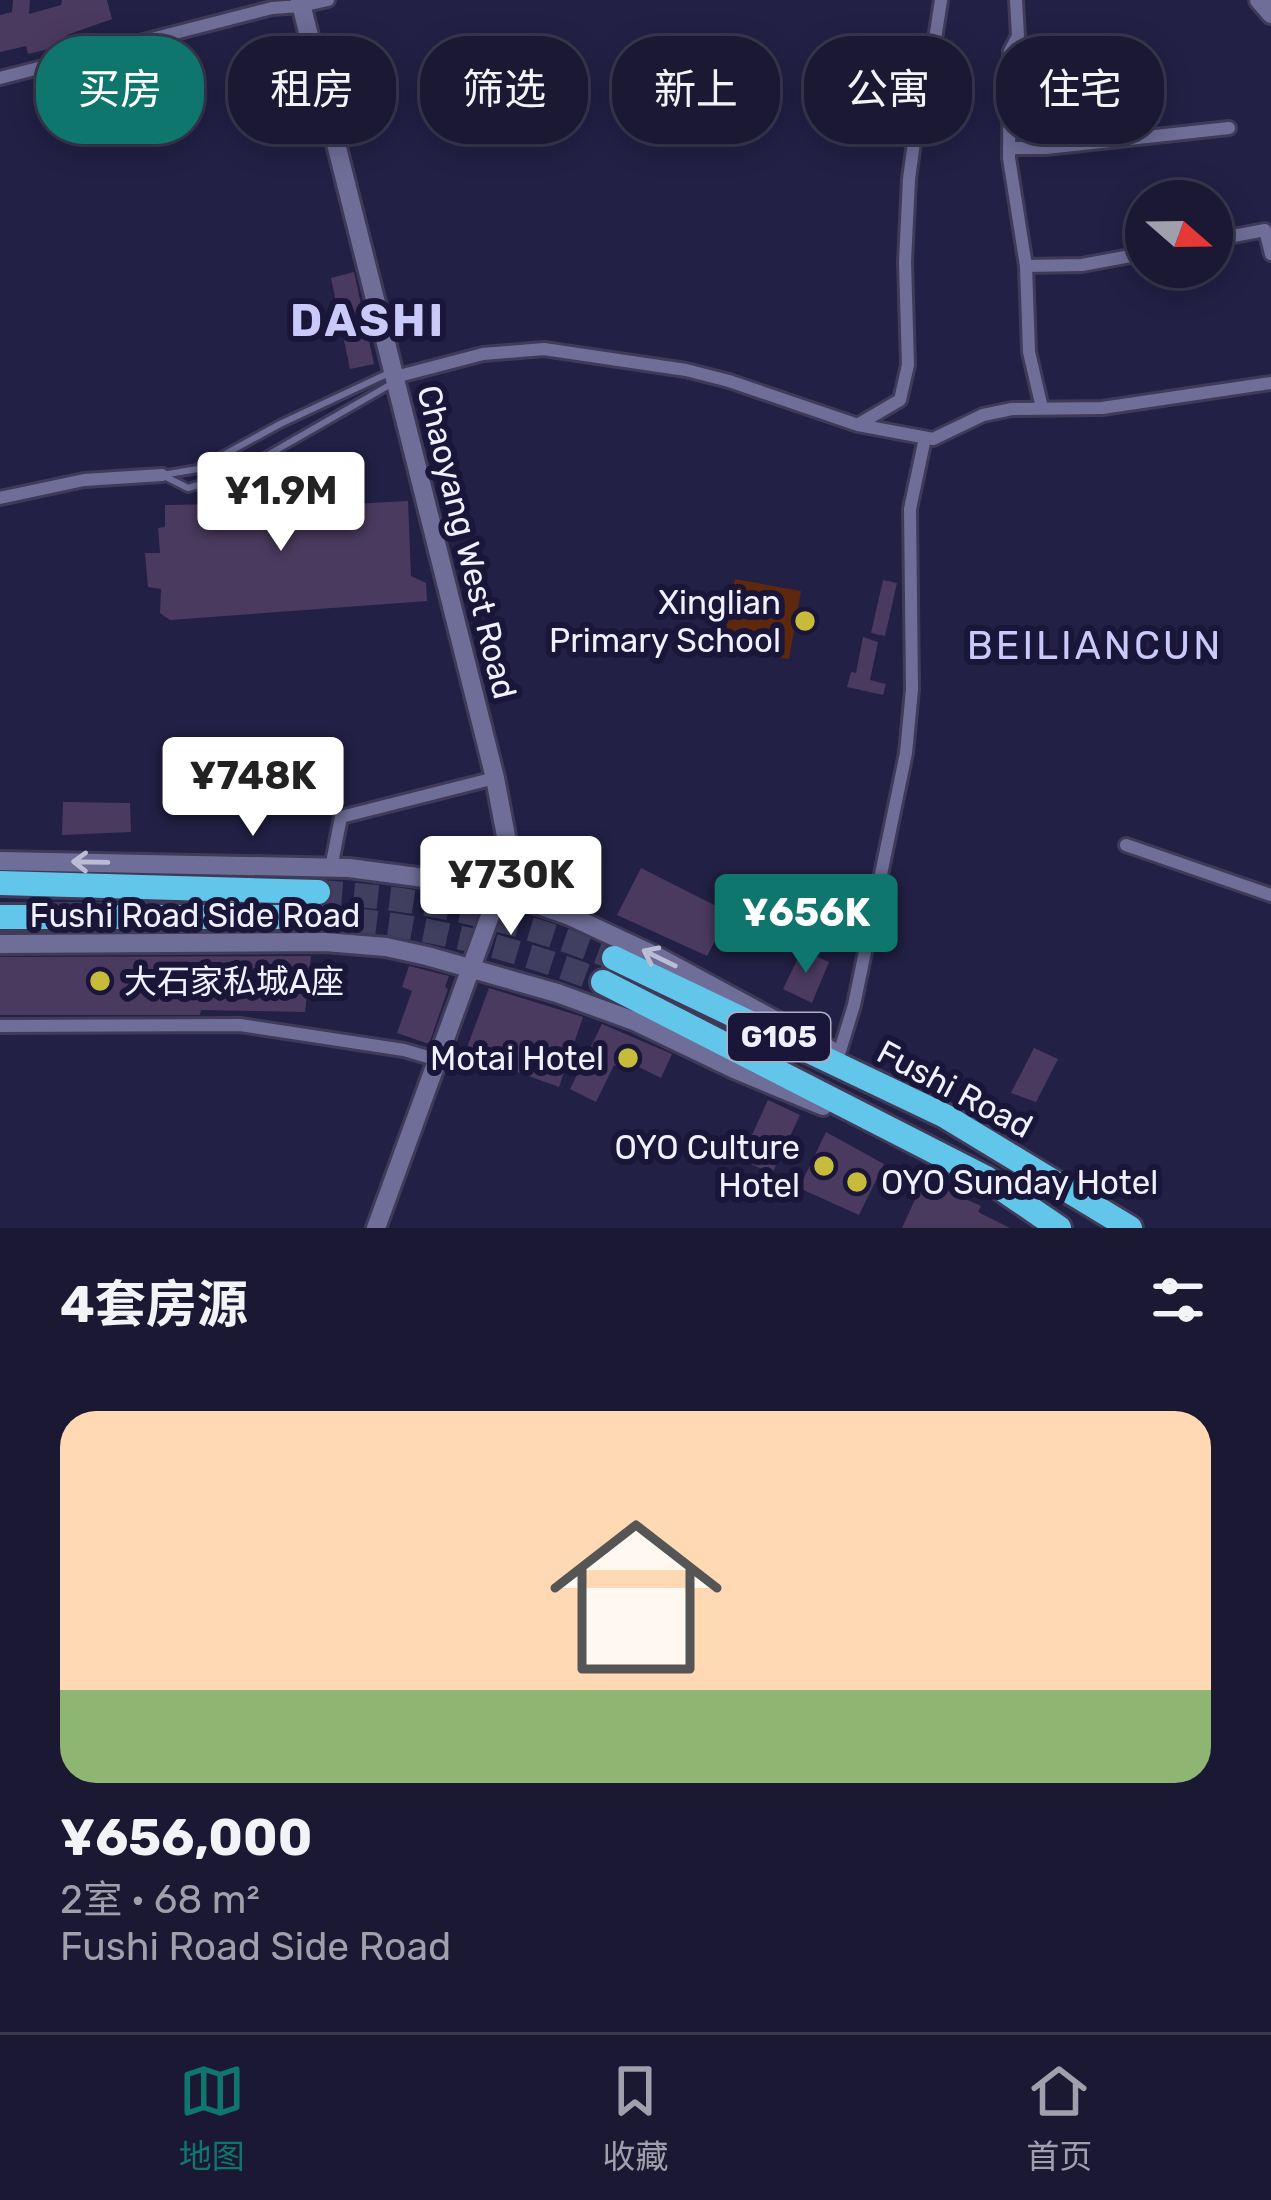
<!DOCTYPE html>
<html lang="zh">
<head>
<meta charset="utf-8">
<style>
	:root { --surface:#1a1833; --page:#23213b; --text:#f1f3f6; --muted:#9fa0ac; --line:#38374e; --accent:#0f766e }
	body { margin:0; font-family:Rubik,"Noto Sans SC",sans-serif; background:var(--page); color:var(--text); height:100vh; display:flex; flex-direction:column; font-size:45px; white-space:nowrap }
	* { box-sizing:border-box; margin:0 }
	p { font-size:39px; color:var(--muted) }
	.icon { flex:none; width:66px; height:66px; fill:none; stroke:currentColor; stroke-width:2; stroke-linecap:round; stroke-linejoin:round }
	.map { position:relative; height:1228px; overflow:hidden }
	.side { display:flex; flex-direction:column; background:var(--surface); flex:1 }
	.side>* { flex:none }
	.hud { position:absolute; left:36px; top:36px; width:1200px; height:108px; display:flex; gap:24px }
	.needle { width:78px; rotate:110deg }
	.buttons { position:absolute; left:1125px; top:180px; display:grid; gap:24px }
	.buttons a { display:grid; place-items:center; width:108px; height:108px; border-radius:50%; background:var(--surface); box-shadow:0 6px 30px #0003,0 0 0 3px var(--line); font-size:60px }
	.price { position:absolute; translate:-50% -102px; padding:0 27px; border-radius:12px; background:#fff; color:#222; font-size:39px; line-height:78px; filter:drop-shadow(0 3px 6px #0008) }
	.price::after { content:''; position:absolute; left:50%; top:72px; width:36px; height:27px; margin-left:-18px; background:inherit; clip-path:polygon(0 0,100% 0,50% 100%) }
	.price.on { background:var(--accent); color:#fff }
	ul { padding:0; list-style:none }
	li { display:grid; align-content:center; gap:24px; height:636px; padding:0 60px }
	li+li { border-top:3px solid var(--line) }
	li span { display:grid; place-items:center; height:372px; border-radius:36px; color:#555 }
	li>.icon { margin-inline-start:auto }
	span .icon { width:216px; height:216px; fill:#fffc; stroke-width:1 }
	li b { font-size:51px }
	h2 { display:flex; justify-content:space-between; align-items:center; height:144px; padding:0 60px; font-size:51px }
	.pill { padding:0 42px; border-radius:48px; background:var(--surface); box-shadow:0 6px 30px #0003,0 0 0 3px var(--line); font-size:42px; line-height:108px }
	.pill.on { background:var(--accent); color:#fff }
	.tabs { display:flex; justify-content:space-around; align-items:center; height:168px; border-top:3px solid var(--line); background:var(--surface); font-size:33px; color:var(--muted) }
	.tabs a { display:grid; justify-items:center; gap:6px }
	.tabs .on { color:var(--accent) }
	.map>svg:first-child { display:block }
	.green { fill:#5e280d }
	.building { fill:#4b3a5f }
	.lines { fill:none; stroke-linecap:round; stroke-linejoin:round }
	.highway-tunnel { stroke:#413f60; stroke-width:24; stroke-dasharray:24 12; stroke-linecap:butt }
	.lane-casing { stroke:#3f3a58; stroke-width:12 }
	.street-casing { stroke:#3f3a58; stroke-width:18 }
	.secondary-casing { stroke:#3f3a58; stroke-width:24 }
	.highway-casing { stroke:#3f3a58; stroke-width:30 }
	.lane { stroke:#6e6e98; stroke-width:6 }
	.street { stroke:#6e6e98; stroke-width:12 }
	.secondary { stroke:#6e6e98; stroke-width:18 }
	.highway { stroke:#61c6ea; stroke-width:24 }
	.oneway { stroke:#bcbcd6 }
	.poi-dot { fill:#c7bb3c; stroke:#191639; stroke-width:4.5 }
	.labels { text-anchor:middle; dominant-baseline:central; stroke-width:12; stroke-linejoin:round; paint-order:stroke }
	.shield { fill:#191639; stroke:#b0afc4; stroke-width:3 }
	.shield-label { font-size:30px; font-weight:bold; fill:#f0f0ff }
	.street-label { font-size:33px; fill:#f0f0ff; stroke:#191639 }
	.poi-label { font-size:33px; fill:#f0f0ff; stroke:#191639; text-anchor:end }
	.quarter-label { font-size:39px; letter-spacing:3px; fill:#c9caf9; stroke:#191639 }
	.district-label { font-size:45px; font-weight:bold; letter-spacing:3px; fill:#c9caf9; stroke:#191639 }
</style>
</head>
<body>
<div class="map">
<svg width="1271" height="1228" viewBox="0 0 1271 1228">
	<rect width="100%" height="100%" fill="#222044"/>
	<path class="green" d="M735,579L801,591L789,659L723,648Z"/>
	<g class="building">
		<path d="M13,0H30L29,14L61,5L62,0H107L112,19L67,35L69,43L41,51L28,54L26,46L0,52V15L12,12Z"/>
		<path d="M354,272L374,364L350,369L331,278Z"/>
		<path d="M285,454H295L296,507L408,501L411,576L426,583L427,601L170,620L160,613L161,589L148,587L145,553H160L158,528L165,527V505L230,504L268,464Z"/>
		<path d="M883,580L897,583L885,636L871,633Z"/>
		<path d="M863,637L878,642L870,680L886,684L883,695L847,687L851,672L856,673Z"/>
		<path d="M63,802L130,803L131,832L62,835Z"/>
		<path d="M641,868L730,913L707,956L617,915Z"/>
		<path d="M802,950L829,962L812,1003L783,989Z"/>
		<path d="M311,956L305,1012L201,1010L200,1015H0V957Z"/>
		<path d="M409,966L449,976L445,987L448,989L429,1044L397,1033L412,991L402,987Z"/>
		<path d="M489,988L583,1017L559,1087L465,1053Z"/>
		<path d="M602,1024L672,1054L661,1078L633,1064L629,1072L614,1065L596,1102L570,1089Z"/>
		<path d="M1034,1048L1058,1059L1036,1102L1011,1093Z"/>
		<path d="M768,1100L800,1115L772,1174L741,1159Z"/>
		<path d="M826,1132L884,1164L859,1215L799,1188Z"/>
		<path d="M924,1180L981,1206L978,1212L1010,1228H902Z"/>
	</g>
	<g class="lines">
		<g class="highway-tunnel">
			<path d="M318,892C428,898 512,919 614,958"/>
			<path d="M317,917C417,923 510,946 603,982"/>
		</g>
		<g class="lane-casing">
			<g id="lane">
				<path d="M162,475L188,488L233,475L393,383"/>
				<path d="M162,475L198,469L280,424L389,373"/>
			</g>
		</g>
		<g class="street-casing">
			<g id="street">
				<path d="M1016,0L1018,36L1010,51L1009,158L1026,266L1082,265L1146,253"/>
				<path d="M0,78L272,8L301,6L328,0"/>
				<path d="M1009,148H1046L1229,128"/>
				<path d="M1212,240L1265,230L1271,254"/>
				<path d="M1026,266L1029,352L1042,408"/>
				<path d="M395,377L483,354L544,349L686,370L729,381L858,425L933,439L983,415L1012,409L1102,408L1271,383"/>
				<path d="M859,424L900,400L908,365L905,262L909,179L920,98L932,59L941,0"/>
				<path d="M0,498L84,480L162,475"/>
				<path d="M1126,845L1271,895"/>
				<path d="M331,868L341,817L495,778"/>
				<path d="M0,1026L240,1025L404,1050L438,1060"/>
				<path d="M839,1054L854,1005L906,753L912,689L910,509L925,438"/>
			</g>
		</g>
		<g class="secondary-casing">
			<g id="secondary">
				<path d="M300,0L495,778L509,852L499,891L376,1228"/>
				<path d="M1259,0L1271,14"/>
				<path d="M0,861L349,868L470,884L499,891L570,916L660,958L832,1051"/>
				<path d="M0,944L325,942L386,947L427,956L557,993L634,1021L734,1069L823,1106"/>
			</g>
		</g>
		<g class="highway-casing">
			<g id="highway">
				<path d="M0,883L318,892"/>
				<path d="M0,917H317"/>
				<path d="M614,958L945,1116L1130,1228"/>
				<path d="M603,982L986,1178L1059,1228"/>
			</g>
		</g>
		<use href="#lane" class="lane"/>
		<use href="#street" class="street"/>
		<use href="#secondary" class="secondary"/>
		<use href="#highway" class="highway"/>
	</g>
	<defs><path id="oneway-shaft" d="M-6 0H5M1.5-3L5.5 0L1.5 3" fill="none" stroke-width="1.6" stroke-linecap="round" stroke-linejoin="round" transform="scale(3)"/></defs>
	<g class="oneway">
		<use href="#oneway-shaft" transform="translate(90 862) rotate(-179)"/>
		<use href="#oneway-shaft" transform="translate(659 958) rotate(-154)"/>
	</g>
	<g class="poi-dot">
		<circle cx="805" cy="621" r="12"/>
		<circle cx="100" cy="981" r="12"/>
		<circle cx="628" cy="1058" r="12"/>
		<circle cx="824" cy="1166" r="12"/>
		<circle cx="857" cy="1182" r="12"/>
	</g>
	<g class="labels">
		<rect class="shield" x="728" y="1013" width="102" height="48" rx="9"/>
		<g class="shield-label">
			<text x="779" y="1037">G105</text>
		</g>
		<g class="street-label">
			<text transform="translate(467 542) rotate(76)">Chaoyang West Road</text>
			<text x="195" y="915">Fushi Road Side Road</text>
			<text transform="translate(955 1089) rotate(28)">Fushi Road</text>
		</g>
		<g class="poi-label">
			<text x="781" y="602">Xinglian<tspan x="781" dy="38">Primary School</tspan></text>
			<text x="124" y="981" text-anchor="start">大石家私城A座</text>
			<text x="604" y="1058">Motai Hotel</text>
			<text x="800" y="1147">OYO Culture<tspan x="800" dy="38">Hotel</tspan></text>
			<text x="881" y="1182" text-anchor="start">OYO Sunday Hotel</text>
		</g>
		<g class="quarter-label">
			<text x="1095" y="646">BEILIANCUN</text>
		</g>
		<g class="district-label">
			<text x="368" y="320">DASHI</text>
		</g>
	</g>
</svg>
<div class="buttons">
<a><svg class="needle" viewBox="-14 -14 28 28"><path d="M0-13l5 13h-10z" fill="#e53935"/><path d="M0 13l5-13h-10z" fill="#9fa0ac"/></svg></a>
</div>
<b class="price" style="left:281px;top:554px">¥1.9M</b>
<b class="price" style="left:253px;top:839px">¥748K</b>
<b class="price" style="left:511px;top:938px">¥730K</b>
<b class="price on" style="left:806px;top:976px">¥656K</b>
<div class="hud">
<a class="pill on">买房</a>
<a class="pill">租房</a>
<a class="pill">筛选</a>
<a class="pill">新上</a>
<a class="pill">公寓</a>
<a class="pill">住宅</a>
</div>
</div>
<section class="side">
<h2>4套房源<svg class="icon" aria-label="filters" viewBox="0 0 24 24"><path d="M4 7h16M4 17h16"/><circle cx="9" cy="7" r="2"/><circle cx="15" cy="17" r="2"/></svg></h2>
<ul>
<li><span style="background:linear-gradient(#ffd9b3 75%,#8fb573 0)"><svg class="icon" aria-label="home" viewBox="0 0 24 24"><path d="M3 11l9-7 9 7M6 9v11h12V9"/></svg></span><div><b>¥656,000</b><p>2室 · 68 m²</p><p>Fushi Road Side Road</p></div></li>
</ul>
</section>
<nav class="tabs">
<a class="on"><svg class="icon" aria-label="map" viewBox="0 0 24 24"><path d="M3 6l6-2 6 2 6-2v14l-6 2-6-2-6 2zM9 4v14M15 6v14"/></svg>地图</a>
<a><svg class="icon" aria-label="saved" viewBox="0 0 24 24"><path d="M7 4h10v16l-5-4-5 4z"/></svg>收藏</a>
<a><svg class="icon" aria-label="home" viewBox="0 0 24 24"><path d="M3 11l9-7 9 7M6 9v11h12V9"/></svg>首页</a>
</nav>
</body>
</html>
